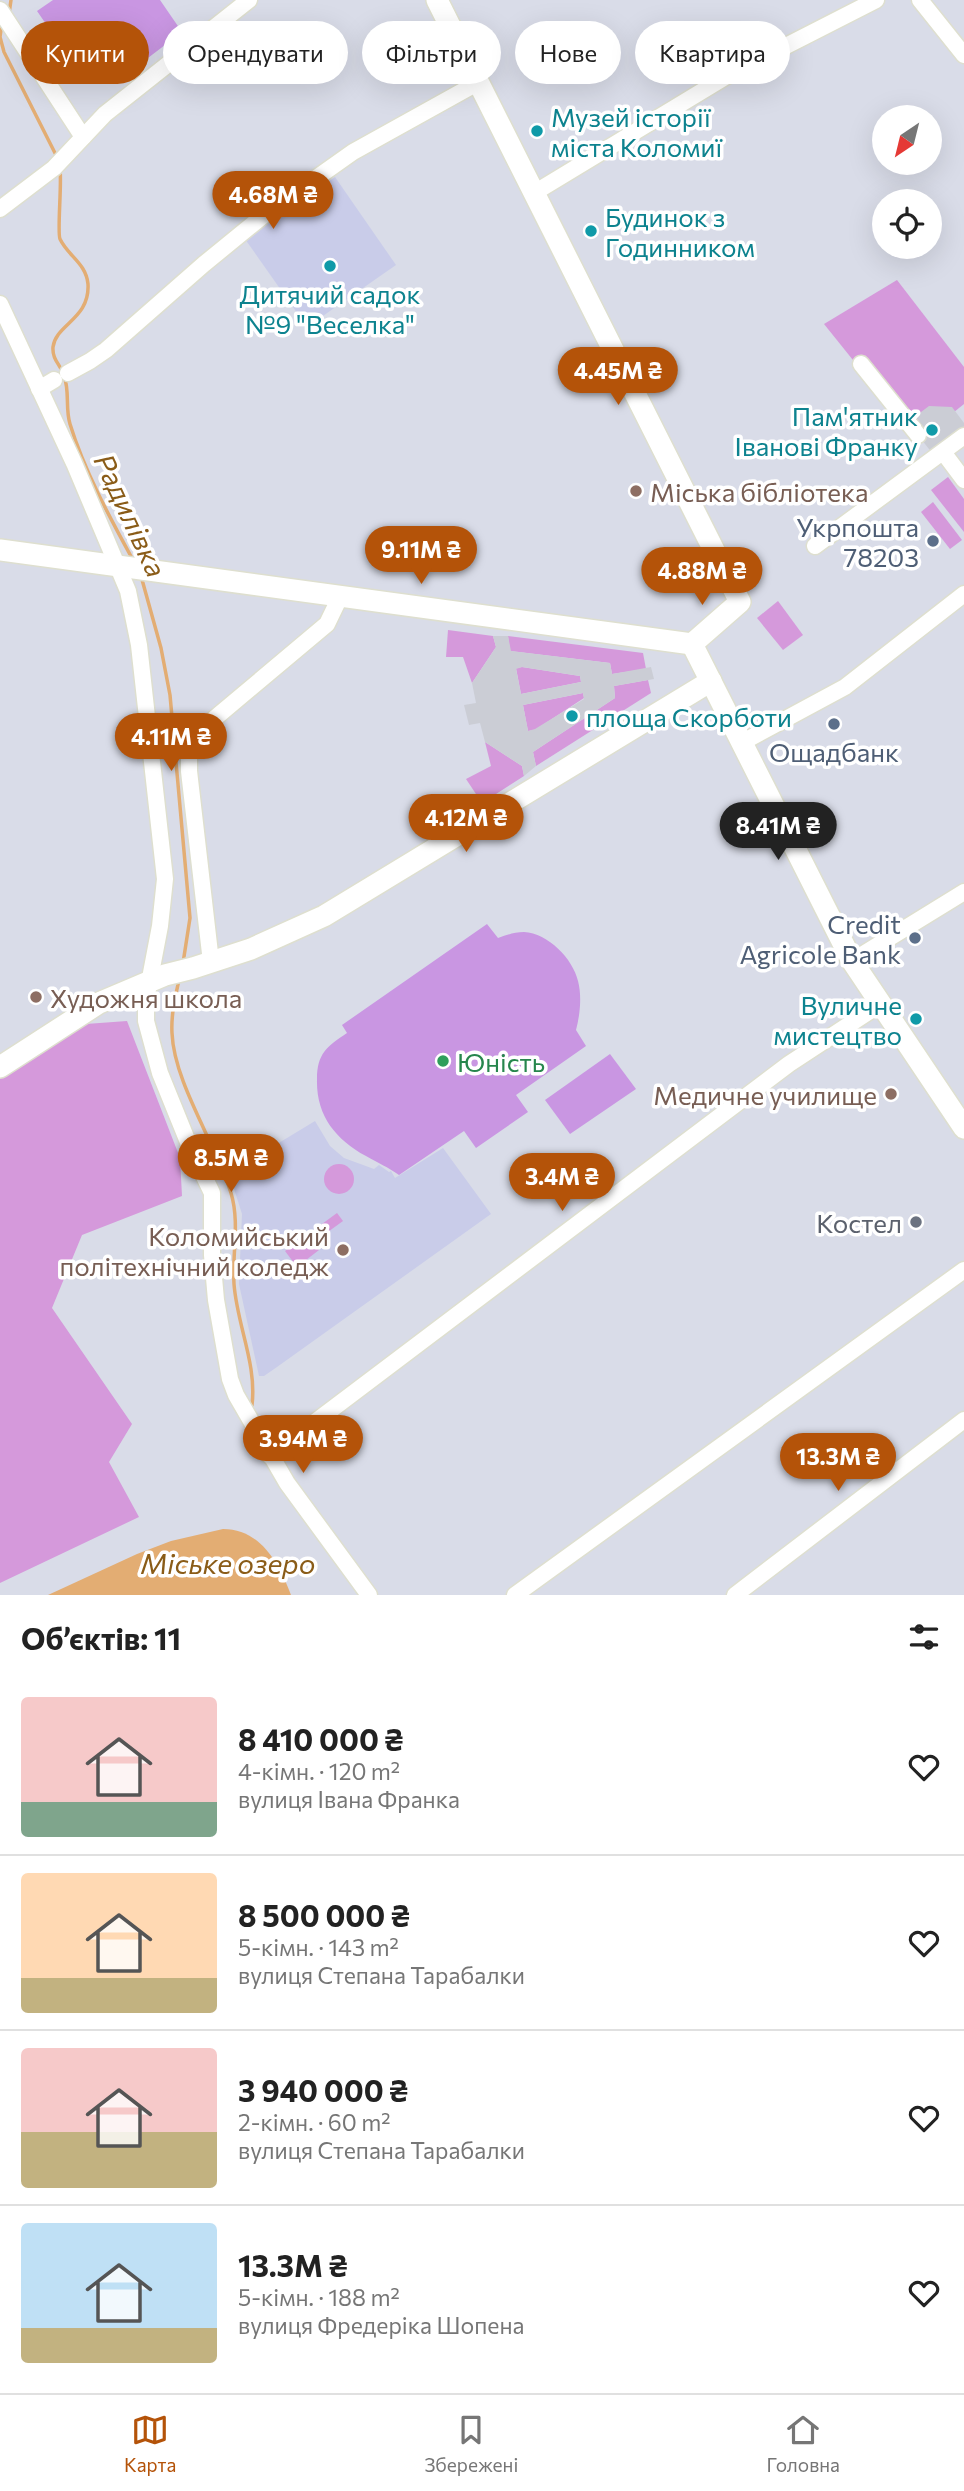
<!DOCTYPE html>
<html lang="uk">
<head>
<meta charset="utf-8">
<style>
	:root { --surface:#fff; --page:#f6f6f6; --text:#222; --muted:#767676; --line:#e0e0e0; --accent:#b45309 }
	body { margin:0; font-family:Commissioner,sans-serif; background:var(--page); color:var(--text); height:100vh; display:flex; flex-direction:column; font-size:26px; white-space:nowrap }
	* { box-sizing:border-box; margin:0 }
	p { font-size:23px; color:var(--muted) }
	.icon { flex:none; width:38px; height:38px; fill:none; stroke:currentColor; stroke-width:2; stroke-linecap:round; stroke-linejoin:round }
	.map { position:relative; height:1595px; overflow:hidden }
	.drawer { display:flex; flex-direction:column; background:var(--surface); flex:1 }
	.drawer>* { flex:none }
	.banner { position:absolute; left:21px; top:21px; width:922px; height:63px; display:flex; gap:14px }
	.needle { width:46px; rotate:215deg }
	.buttons { position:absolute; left:872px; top:105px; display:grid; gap:14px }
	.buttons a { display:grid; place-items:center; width:70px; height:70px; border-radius:50%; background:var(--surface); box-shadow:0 7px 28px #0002; font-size:35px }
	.price { position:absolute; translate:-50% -60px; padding:0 16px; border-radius:24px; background:var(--accent); color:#fff; font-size:23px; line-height:46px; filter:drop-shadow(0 2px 4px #0008) }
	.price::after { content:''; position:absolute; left:50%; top:42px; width:21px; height:16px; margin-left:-10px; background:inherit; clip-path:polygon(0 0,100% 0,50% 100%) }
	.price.selected { background:#222; color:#fff }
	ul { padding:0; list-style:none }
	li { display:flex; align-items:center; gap:21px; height:175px; padding:0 21px }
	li+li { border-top:2px solid var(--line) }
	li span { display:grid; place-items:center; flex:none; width:196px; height:140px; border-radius:7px; color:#555 }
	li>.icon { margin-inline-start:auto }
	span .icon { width:84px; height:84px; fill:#fffc; stroke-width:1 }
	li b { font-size:30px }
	h2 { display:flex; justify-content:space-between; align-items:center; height:84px; padding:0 21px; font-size:30px }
	.tag { padding:0 24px; border-radius:32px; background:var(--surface); box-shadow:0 7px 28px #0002; font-size:24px; line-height:63px }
	.tag.selected { background:var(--accent); color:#fff }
	.menu { display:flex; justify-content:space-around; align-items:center; height:98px; border-top:2px solid var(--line); background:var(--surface); font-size:19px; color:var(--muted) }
	.menu a { display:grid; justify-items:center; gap:4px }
	.menu .selected { color:var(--accent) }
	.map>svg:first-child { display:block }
	.education { fill:#c9cce9 }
	.green { fill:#d599db }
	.pitch { fill:#c996e2 }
	.plaza { fill:#cbcdd5; fill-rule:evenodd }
	.water { fill:#e3ad73 }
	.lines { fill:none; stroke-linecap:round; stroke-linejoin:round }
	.stream { stroke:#e3ad73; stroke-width:3.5 }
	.street-casing { stroke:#dedfcf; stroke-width:19 }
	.secondary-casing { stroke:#dedfcf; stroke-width:24 }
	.street { stroke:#fff; stroke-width:16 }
	.secondary { stroke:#fff; stroke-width:21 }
	.culture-dot { fill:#0f9aa8; stroke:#fff; stroke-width:2.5 }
	.education-dot { fill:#8d6e63; stroke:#fff; stroke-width:2.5 }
	.service-dot { fill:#5c6f8a; stroke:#fff; stroke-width:2.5 }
	.leisure-dot { fill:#2e9e5b; stroke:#fff; stroke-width:2.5 }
	.worship-dot { fill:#6b7280; stroke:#fff; stroke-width:2.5 }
	.labels { text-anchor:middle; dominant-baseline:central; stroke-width:7; stroke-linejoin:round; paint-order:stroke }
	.culture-label { font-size:26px; fill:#0d838f; stroke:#fff; text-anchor:start }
	.education-label { font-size:26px; fill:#785e54; stroke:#fff; text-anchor:start }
	.service-label { font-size:26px; fill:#4e5e75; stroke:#fff; text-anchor:end }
	.leisure-label { font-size:26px; fill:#27864d; stroke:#fff; text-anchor:start }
	.worship-label { font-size:26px; fill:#5b616d; stroke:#fff; text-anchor:end }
	.water-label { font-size:28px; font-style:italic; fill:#8a5c18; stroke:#fff }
</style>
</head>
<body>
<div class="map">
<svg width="964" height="1595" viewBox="0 0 964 1595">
	<rect width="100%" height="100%" fill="#d9dce8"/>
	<g class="education">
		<path d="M335,177L396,265L307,327L245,239Z"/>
		<path d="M315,1121L330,1146L344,1158L374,1169L379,1165L389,1172L391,1171L395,1178L443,1148L491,1214L277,1367L264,1376H259L239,1284L242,1214L229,1173Z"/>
	</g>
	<g class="green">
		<path d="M897,280L964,367V404L918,441L824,324Z"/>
		<path d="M948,477L964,499V532L931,490Z"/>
		<path d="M933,502L962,540L950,549L921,512Z"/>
		<path d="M778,601L803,635L783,650L757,618Z"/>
		<path d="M448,630L493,636L496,647L472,683L463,657H446Z"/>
		<path d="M508,636L643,653L646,669L612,674L610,663L510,651Z"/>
		<path d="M522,667L580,676L581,682L521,694L516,668Z"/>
		<path d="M648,680L651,693L536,766L533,752L615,698L614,686Z"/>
		<path d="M583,693L584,698L535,730L528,731L523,705Z"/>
		<path d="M485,742L522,766L524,776L482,803L466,779L491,766Z"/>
		<path d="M127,1021L180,1158L182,1196L82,1235L52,1308L132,1424L109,1462L139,1517L0,1583V1076L86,1024Z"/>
		<circle cx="339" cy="1179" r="15"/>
		<path d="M337,1213L343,1221L314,1242L319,1250L297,1267L285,1251Z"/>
	</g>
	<g class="pitch">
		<path d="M53,0H160L182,32L123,77L101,48L75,66L37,11Z"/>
		<path d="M487,924L498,938C507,935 514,932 524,932C548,933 573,959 578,981C582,996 580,1015 576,1030L586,1046L516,1095L528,1112L476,1148L464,1131L399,1175C388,1167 378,1163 366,1156C335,1139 316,1115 317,1079C317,1054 327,1046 347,1033L342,1025Z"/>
		<path d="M610,1054L636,1089L570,1134L545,1100Z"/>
	</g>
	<g class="plaza">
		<path d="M929,406L952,407L964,423V436L936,458L918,435L917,415Z"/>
		<path d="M493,636H508L511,651L610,663L612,674L651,667L654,679L614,686L615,698L533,752L536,766L524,776L522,766L485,742L480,723L469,725L464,705L476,703L472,683L496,647ZM522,667L580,676L581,682L521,694L516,669ZM583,693L584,699L535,729L528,731L523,705Z"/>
	</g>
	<path class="water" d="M223,1529C261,1529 279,1564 291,1595H48L137,1554L171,1541Z"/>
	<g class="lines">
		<g class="stream">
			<path d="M9,14L11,0"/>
			<path d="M2,22L0,37L4,52L58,159"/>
			<path d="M60,170C62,183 57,233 60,239C68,256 86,263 88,284C90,319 56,324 53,347C52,360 61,365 64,376C70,391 65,408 70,424C84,470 110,518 133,560"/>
			<path d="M141,576L161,648L170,695L190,918L183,963"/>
			<path d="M179,980C175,998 171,1015 172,1033C174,1083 216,1144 231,1193C240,1223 232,1253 234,1284C237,1325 257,1364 252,1405"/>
		</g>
		<g class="street-casing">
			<g id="street">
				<path d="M920,0L964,55"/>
				<path d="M0,10L83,137"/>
				<path d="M534,193L727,76L876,0"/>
				<path d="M0,209L54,168L105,114L249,0"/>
				<path d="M0,304L74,463L128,591L139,645L165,879L160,926L146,999V1021L160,1073L190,1147L212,1193V1255L216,1300L230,1379L236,1395L287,1483L369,1595"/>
				<path d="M861,364L918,435"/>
				<path d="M68,373L90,361L106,350L204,264L264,215L353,152L479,82"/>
				<path d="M39,389L54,380"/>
				<path d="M943,452L964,480"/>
				<path d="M815,546L964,436"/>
				<path d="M743,742L845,687L964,594"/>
				<path d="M852,961L964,892"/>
				<path d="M211,962L189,771V750L196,734L327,624L340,597"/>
				<path d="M270,1456L789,1064L879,1005"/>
				<path d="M515,1595L964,1270"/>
				<path d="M735,1595L964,1420"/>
			</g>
		</g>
		<g class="secondary-casing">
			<g id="secondary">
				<path d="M437,0L740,602L692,644"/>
				<path d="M0,550L692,644"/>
				<path d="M692,644L852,961L964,1128"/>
				<path d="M0,1067L99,1003L165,975L193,968L251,949L324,916L711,681"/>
			</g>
		</g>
		<use href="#street" class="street"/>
		<use href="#secondary" class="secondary"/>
	</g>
	<g class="culture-dot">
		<circle cx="537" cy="131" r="7"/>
		<circle cx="591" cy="231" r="7"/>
		<circle cx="330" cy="266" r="7"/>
		<circle cx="932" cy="430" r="7"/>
		<circle cx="572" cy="716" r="7"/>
		<circle cx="916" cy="1019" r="7"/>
	</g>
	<g class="education-dot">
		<circle cx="636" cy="491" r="7"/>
		<circle cx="36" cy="997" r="7"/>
		<circle cx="891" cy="1094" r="7"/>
		<circle cx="343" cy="1250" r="7"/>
	</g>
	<g class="service-dot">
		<circle cx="933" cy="541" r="7"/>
		<circle cx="834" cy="724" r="7"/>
		<circle cx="915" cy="938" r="7"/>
	</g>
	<circle class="leisure-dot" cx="443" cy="1061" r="7"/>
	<circle class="worship-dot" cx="916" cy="1222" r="7"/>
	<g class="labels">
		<g class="culture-label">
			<text x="551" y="116">Музей історії<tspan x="551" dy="30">міста Коломиї</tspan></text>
			<text x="605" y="216">Будинок з<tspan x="605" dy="30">Годинником</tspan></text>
			<text x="330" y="293" text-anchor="middle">Дитячий садок<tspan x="330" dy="30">№9 "Веселка"</tspan></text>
			<text x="918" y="415" text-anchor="end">Пам'ятник<tspan x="918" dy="30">Іванові Франку</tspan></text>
			<text x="586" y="716">площа Скорботи</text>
			<text x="902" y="1004" text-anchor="end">Вуличне<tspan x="902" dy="30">мистецтво</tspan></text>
		</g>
		<g class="education-label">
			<text x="650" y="491">Міська бібліотека</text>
			<text x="50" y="997">Художня школа</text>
			<text x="877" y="1094" text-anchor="end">Медичне училище</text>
			<text x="329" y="1235" text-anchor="end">Коломийський<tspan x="329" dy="30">політехнічний коледж</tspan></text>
		</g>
		<g class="service-label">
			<text x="919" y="526">Укрпошта<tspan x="919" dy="30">78203</tspan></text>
			<text x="834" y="751" text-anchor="middle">Ощадбанк</text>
			<text x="901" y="923">Credit<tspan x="901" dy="30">Agricole Bank</tspan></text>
		</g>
		<g class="leisure-label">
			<text x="457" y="1061">Юність</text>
		</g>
		<g class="worship-label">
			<text x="902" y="1222">Костел</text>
		</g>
		<g class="water-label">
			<text transform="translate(131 515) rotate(65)">Радилівка</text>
			<text x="228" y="1563">Міське озеро</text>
		</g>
	</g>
</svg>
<div class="buttons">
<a><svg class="needle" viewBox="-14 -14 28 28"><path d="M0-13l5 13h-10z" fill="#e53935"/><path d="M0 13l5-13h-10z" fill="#767676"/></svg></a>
<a><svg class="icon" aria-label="locate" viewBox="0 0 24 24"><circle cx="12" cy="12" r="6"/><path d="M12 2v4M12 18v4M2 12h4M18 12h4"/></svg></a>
</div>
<b class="price" style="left:273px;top:231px">4.68M ₴</b>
<b class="price" style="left:618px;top:407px">4.45M ₴</b>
<b class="price" style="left:421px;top:586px">9.11M ₴</b>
<b class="price" style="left:702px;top:607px">4.88M ₴</b>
<b class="price" style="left:171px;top:773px">4.11M ₴</b>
<b class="price" style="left:466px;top:854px">4.12M ₴</b>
<b class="price selected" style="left:778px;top:862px">8.41M ₴</b>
<b class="price" style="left:231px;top:1194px">8.5M ₴</b>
<b class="price" style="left:562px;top:1213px">3.4M ₴</b>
<b class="price" style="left:303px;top:1475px">3.94M ₴</b>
<b class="price" style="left:838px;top:1493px">13.3M ₴</b>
<div class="banner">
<a class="tag selected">Купити</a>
<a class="tag">Орендувати</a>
<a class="tag">Фільтри</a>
<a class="tag">Нове</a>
<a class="tag">Квартира</a>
</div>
</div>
<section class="drawer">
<h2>Об’єктів: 11<svg class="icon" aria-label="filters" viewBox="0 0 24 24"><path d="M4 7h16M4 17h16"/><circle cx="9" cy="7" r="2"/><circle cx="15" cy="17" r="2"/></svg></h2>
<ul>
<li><span style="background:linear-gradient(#f6c9c9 75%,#7fa58c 0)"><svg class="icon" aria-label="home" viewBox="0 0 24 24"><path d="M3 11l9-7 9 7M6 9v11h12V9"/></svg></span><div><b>8 410 000 ₴</b><p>4-кімн. · 120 m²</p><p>вулиця Івана Франка</p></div><svg class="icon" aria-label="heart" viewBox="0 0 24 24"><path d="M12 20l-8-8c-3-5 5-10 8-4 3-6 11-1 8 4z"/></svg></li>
<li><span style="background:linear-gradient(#ffd9b3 75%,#c2b280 0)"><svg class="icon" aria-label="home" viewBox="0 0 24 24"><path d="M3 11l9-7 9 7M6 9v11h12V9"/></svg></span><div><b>8 500 000 ₴</b><p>5-кімн. · 143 m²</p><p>вулиця Степана Тарабалки</p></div><svg class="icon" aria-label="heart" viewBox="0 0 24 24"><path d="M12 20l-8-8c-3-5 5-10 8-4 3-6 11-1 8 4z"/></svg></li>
<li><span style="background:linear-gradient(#f6c9c9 60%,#c2b280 0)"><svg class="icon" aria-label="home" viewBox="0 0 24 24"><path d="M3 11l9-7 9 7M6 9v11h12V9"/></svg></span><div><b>3 940 000 ₴</b><p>2-кімн. · 60 m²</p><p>вулиця Степана Тарабалки</p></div><svg class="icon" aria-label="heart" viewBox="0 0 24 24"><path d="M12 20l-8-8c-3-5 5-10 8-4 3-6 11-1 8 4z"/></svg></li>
<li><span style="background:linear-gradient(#bfe0f5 75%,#c2b280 0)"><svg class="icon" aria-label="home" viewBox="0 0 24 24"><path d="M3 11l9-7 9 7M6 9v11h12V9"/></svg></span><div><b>13.3M ₴</b><p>5-кімн. · 188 m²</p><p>вулиця Фредеріка Шопена</p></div><svg class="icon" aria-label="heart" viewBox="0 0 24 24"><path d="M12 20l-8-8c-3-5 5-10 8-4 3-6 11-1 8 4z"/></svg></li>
</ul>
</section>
<nav class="menu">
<a class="selected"><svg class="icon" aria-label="map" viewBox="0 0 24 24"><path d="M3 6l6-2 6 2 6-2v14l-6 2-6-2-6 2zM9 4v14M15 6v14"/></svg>Карта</a>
<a><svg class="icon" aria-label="saved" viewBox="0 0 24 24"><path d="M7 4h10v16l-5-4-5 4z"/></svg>Збережені</a>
<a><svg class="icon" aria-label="home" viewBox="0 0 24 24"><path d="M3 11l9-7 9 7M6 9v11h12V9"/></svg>Головна</a>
</nav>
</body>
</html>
